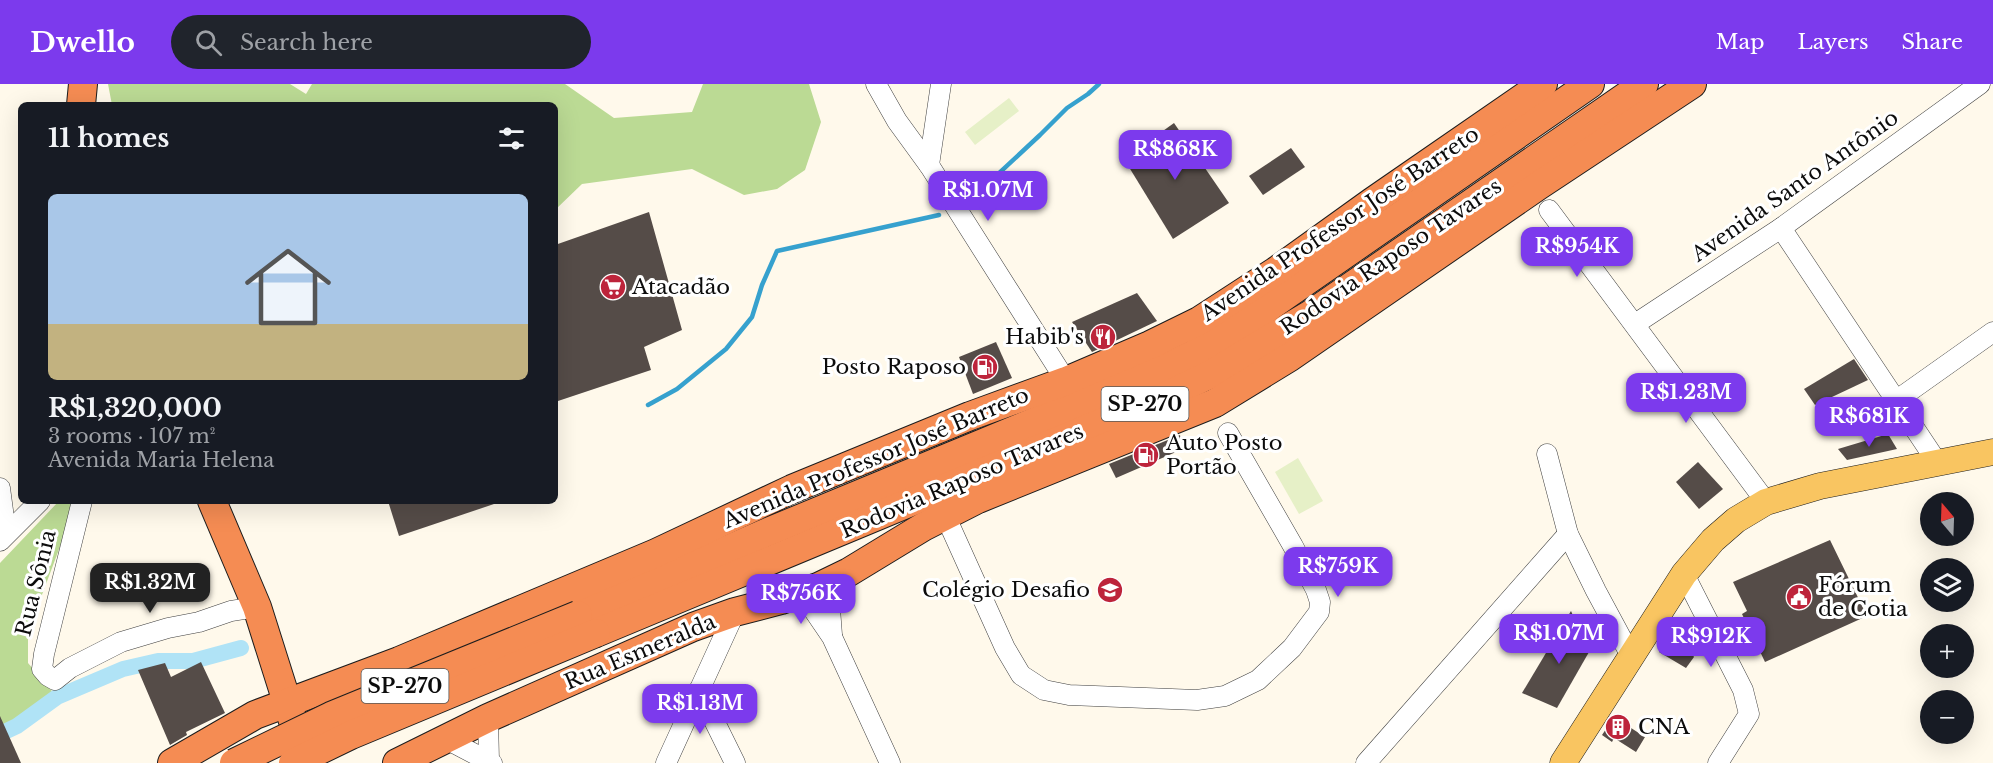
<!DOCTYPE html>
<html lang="en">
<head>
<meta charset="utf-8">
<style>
	:root { --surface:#171b24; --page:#20242c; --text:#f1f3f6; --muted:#9ea1a6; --line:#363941; --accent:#7c3aed }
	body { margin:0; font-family:"Libre Baskerville",serif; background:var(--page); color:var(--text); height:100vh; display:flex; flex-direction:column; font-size:22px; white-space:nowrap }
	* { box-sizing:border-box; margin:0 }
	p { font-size:20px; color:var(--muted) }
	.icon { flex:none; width:33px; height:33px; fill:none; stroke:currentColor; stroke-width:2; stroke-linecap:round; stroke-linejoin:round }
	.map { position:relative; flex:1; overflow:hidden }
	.panel { position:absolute; left:18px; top:18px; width:540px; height:402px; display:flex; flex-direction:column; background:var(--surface); border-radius:9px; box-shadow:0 6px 24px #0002 }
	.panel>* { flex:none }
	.needle { width:39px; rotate:341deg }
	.tools { position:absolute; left:1920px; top:408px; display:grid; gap:12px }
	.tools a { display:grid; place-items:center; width:54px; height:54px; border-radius:50%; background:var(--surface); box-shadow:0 6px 24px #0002; font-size:30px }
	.price { position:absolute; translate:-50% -51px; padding:0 14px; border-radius:12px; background:var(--accent); color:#fff; font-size:20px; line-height:39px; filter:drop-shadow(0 2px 3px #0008) }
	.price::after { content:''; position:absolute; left:50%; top:36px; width:18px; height:14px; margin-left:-9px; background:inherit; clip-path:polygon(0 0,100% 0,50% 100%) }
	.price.on { background:#222; color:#fff }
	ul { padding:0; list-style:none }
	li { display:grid; align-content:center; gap:12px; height:318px; padding:0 30px }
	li+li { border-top:2px solid var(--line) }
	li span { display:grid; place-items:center; height:186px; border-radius:9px; color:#555 }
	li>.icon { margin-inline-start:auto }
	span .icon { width:108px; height:108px; fill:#fffc; stroke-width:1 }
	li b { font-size:26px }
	h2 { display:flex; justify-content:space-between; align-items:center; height:72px; padding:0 30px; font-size:26px }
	header { display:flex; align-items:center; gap:36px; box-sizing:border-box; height:84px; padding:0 30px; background:var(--accent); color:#fff }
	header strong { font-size:28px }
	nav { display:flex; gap:33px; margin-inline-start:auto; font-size:21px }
	.search { width:420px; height:54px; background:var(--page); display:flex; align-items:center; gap:15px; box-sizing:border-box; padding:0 21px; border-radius:33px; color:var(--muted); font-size:22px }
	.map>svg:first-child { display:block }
	.forest { fill:#bbda94 }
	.pitch { fill:#e6f0c7 }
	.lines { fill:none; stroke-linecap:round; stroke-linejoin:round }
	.stream { stroke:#36a1ce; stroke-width:4.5 }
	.canal { stroke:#b0e3f6; stroke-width:16 }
	.building { fill:#554c48 }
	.minor-casing { stroke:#3f3f3f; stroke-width:21 }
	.major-casing { stroke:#1d1d1d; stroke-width:27 }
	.highway-casing { stroke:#1d1d1d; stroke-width:30 }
	.minor { stroke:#fff; stroke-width:20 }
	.major { stroke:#f9c561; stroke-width:26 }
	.highway { stroke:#f58c53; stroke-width:28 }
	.highway-bridge-casing { stroke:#1d1d1d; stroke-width:30; stroke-linecap:butt }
	.highway-bridge { stroke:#f58c53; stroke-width:28 }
	.labels { text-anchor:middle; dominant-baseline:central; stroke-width:6; stroke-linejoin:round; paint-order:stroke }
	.shield { fill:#fff; stroke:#555; stroke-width:1.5 }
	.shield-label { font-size:20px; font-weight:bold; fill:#0c0c0c }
	.street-label { font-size:21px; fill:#0c0c0c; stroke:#fff }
	.poi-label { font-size:21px; fill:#0c0c0c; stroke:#fff; text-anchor:start }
</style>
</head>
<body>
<header>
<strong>Dwello</strong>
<div class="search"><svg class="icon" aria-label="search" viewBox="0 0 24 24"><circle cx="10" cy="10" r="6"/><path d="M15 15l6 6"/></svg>Search here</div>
<nav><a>Map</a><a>Layers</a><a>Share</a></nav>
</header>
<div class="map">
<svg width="1993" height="679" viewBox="0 0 1993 679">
	<rect width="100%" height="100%" fill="#fff9eb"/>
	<g class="forest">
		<path d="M108,0H290L306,10L312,0H565L614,34L692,28L703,0H809L821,38L805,86L777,105L744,111L692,85L582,100L555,126V21H112Z"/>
		<path d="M59,417H75L64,452L28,548V579L57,613L17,642L0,650V479Z"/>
	</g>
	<g class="pitch">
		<path d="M1009,14L1019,27L975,61L965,48Z"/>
		<path d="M1298,374L1323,417L1299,430L1275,388Z"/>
	</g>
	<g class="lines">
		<g class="stream">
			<path d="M968,118L1040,51L1067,24L1088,10L1099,0"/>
			<path d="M648,321L677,305L726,265L752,233L762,201L777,167L939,131"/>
		</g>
		<path class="canal" d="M0,650L17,642L57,613L123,585L158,577H193L241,564"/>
	</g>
	<g class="building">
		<path d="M1174,39L1229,119L1173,155L1124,75Z"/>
		<path d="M1291,64L1305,83L1263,111L1249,92Z"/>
		<path d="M649,128L682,246L644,263L651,286L555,318V161Z"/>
		<path d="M1137,209L1157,237L1092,268L1072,238Z"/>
		<path d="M996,258L1012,294L973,310L959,273Z"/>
		<path d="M1854,275L1868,296L1815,321L1804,305Z"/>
		<path d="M1888,350L1897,365L1847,376L1838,365Z"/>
		<path d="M1180,351L1183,365L1116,394L1109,380Z"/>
		<path d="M1698,378L1723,405L1699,425L1676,398Z"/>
		<path d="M388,417H497V419L399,452Z"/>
		<path d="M1830,456L1867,532L1765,578L1742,530L1747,527L1733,498Z"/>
		<path d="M1571,527L1589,568L1557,624L1522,609Z"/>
		<path d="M1676,541L1694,573L1686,584L1659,568Z"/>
		<path d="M201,578L225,629L186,648L187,651L170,661L138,586L165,579L171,593Z"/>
		<path d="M0,632L21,679H0Z"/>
		<path d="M1614,633L1645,653L1636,668L1614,654L1612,658L1602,651Z"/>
	</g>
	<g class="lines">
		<g class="minor-casing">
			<g id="minor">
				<path d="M876,0L897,37L929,81L1066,297"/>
				<path d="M929,81L941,0"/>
				<path d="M1549,126L1766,418"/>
				<path d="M1781,144L1937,378"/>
				<path d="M1635,240L1781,144L1980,0"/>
				<path d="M1897,316L1993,248"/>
				<path d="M1547,370L1568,450L1596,507L1631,572"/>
				<path d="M0,404L6,449"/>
				<path d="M82,417L44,570L42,585L48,592L55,596L70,584L121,558L168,544L199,538L231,527L257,523"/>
				<path d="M945,431L1005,564L1021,591L1044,606L1069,611L1197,616L1225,612L1258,596L1292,564L1319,528L1320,518L1316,506L1293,462L1228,349"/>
				<path d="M0,457L40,417"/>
				<path d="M1684,490L1743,606L1749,630L1718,679"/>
				<path d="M828,498L832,551"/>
				<path d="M802,509L832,553L890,679"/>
				<path d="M699,606L735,679"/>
				<path d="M488,634L489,677"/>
				<path d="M446,655L492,679"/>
				<path d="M666,679L735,528"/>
				<path d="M1366,679L1568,450"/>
			</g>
		</g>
		<g class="major-casing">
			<path id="major" d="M1563,679L1684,490L1713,456L1736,436L1766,418L1820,402L1993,368"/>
		</g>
		<g class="highway-casing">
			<g id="highway">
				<path d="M81,21L83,0"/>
				<path d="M212,417L257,523L293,637"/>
				<path d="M578,531L763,450L1162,285L1194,270L1253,234L1590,0"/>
				<path d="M596,549L1161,314L1211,290L1311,230L1644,0"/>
				<path d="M172,679L255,631L399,577L656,469L792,405L970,332L1066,297L1150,261L1199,237L1276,187L1372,118L1543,0"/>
				<path d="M397,679L488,634L693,543L735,528L781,516L818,503L849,488L923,443L978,415L1215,319L1290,273L1538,102L1692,0"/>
			</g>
		</g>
		<use href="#minor" class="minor"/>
		<use href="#major" class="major"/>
		<use href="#highway" class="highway"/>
		<g class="highway-bridge-casing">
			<g id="highway-bridge">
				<path d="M234,679L331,632L578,531"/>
				<path d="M293,679L351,651L596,549"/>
			</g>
		</g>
		<use href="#highway-bridge" class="highway-bridge"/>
	</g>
	<defs>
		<g id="supermarket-disc" transform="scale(1.35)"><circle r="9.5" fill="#bd243b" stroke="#fff"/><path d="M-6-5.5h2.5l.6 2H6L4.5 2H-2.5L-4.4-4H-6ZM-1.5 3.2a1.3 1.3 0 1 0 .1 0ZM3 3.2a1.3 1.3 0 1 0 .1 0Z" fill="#fff"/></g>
		<g id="restaurant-disc" transform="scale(1.35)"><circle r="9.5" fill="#bd243b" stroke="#fff"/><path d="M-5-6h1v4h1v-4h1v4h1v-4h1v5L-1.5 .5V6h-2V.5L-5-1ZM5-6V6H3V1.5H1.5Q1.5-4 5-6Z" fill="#fff"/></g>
		<g id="fuel-disc" transform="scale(1.35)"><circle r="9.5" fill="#bd243b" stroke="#fff"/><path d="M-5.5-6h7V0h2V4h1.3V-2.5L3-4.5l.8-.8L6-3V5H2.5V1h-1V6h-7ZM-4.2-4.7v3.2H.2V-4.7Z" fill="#fff"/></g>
		<g id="school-disc" transform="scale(1.35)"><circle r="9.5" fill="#bd243b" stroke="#fff"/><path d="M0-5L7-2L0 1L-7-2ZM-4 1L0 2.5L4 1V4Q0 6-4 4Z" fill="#fff"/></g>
		<g id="civic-disc" transform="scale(1.35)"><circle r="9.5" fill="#bd243b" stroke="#fff"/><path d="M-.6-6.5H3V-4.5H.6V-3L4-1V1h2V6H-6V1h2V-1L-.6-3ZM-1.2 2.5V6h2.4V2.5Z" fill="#fff"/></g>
		<g id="building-disc" transform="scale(1.35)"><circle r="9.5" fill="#bd243b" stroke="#fff"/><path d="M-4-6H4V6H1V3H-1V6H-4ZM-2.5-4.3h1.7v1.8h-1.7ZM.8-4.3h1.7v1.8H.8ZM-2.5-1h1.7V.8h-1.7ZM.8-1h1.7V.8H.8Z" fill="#fff"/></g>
	</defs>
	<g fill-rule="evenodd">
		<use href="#supermarket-disc" x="613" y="203"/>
		<use href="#restaurant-disc" x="1103" y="253"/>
		<use href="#fuel-disc" x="985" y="283"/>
		<use href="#fuel-disc" x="1146" y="371"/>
		<use href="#school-disc" x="1110" y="506"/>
		<use href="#civic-disc" x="1799" y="513"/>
		<use href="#building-disc" x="1618" y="643"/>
	</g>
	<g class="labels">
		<g class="shield">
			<rect x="1101.5" y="303" width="87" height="34" rx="4.5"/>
			<rect x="361.5" y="585" width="87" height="34" rx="4.5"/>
		</g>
		<g class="shield-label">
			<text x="1145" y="320">SP-270</text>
			<text x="405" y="602">SP-270</text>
		</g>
		<g class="street-label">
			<text transform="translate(1795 102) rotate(-35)">Avenida Santo Antônio</text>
			<text transform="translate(1340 140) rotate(-34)">Avenida Professor José Barreto</text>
			<text transform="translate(1391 173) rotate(-34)">Rodovia Raposo Tavares</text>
			<text transform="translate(876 374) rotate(-23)">Avenida Professor José Barreto</text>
			<text transform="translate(962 397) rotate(-23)">Rodovia Raposo Tavares</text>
			<text transform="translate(36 499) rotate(-76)">Rua Sônia</text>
			<text transform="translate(640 568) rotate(-23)">Rua Esmeralda</text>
		</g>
		<g class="poi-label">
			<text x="632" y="203">Atacadão</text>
			<text x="1084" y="253" text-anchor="end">Habib's</text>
			<text x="966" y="283" text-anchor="end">Posto Raposo</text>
			<text x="1166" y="359">Auto Posto<tspan x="1166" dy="24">Portão</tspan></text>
			<text x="1818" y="501">Fórum<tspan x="1818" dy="24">de Cotia</tspan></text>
			<text x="1090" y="506" text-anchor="end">Colégio Desafio</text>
			<text x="1638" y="643">CNA</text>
		</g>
	</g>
</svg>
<div class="tools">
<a><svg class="needle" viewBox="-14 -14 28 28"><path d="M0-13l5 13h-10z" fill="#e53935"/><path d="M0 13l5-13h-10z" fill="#9ea1a6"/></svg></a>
<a><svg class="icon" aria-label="layers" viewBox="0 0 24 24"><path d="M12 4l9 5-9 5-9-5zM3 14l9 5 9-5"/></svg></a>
<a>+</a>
<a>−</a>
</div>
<b class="price" style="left:1175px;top:97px">R$868K</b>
<b class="price" style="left:988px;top:138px">R$1.07M</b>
<b class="price" style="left:1577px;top:194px">R$954K</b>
<b class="price" style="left:1686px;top:340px">R$1.23M</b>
<b class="price" style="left:1869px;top:364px">R$681K</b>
<b class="price" style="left:1338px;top:514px">R$759K</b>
<b class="price on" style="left:150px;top:530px">R$1.32M</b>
<b class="price" style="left:801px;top:541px">R$756K</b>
<b class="price" style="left:1559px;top:581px">R$1.07M</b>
<b class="price" style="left:1711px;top:584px">R$912K</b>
<b class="price" style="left:700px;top:651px">R$1.13M</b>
<section class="panel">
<h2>11 homes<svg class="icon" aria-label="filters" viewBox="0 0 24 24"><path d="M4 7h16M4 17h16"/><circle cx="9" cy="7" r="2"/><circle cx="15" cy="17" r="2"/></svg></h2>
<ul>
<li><span style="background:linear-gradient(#a9c7e8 70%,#c2b280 0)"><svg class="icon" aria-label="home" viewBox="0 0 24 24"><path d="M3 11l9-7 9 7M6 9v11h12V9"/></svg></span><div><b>R$1,320,000</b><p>3 rooms · 107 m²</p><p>Avenida Maria Helena</p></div></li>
</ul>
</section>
</div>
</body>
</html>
